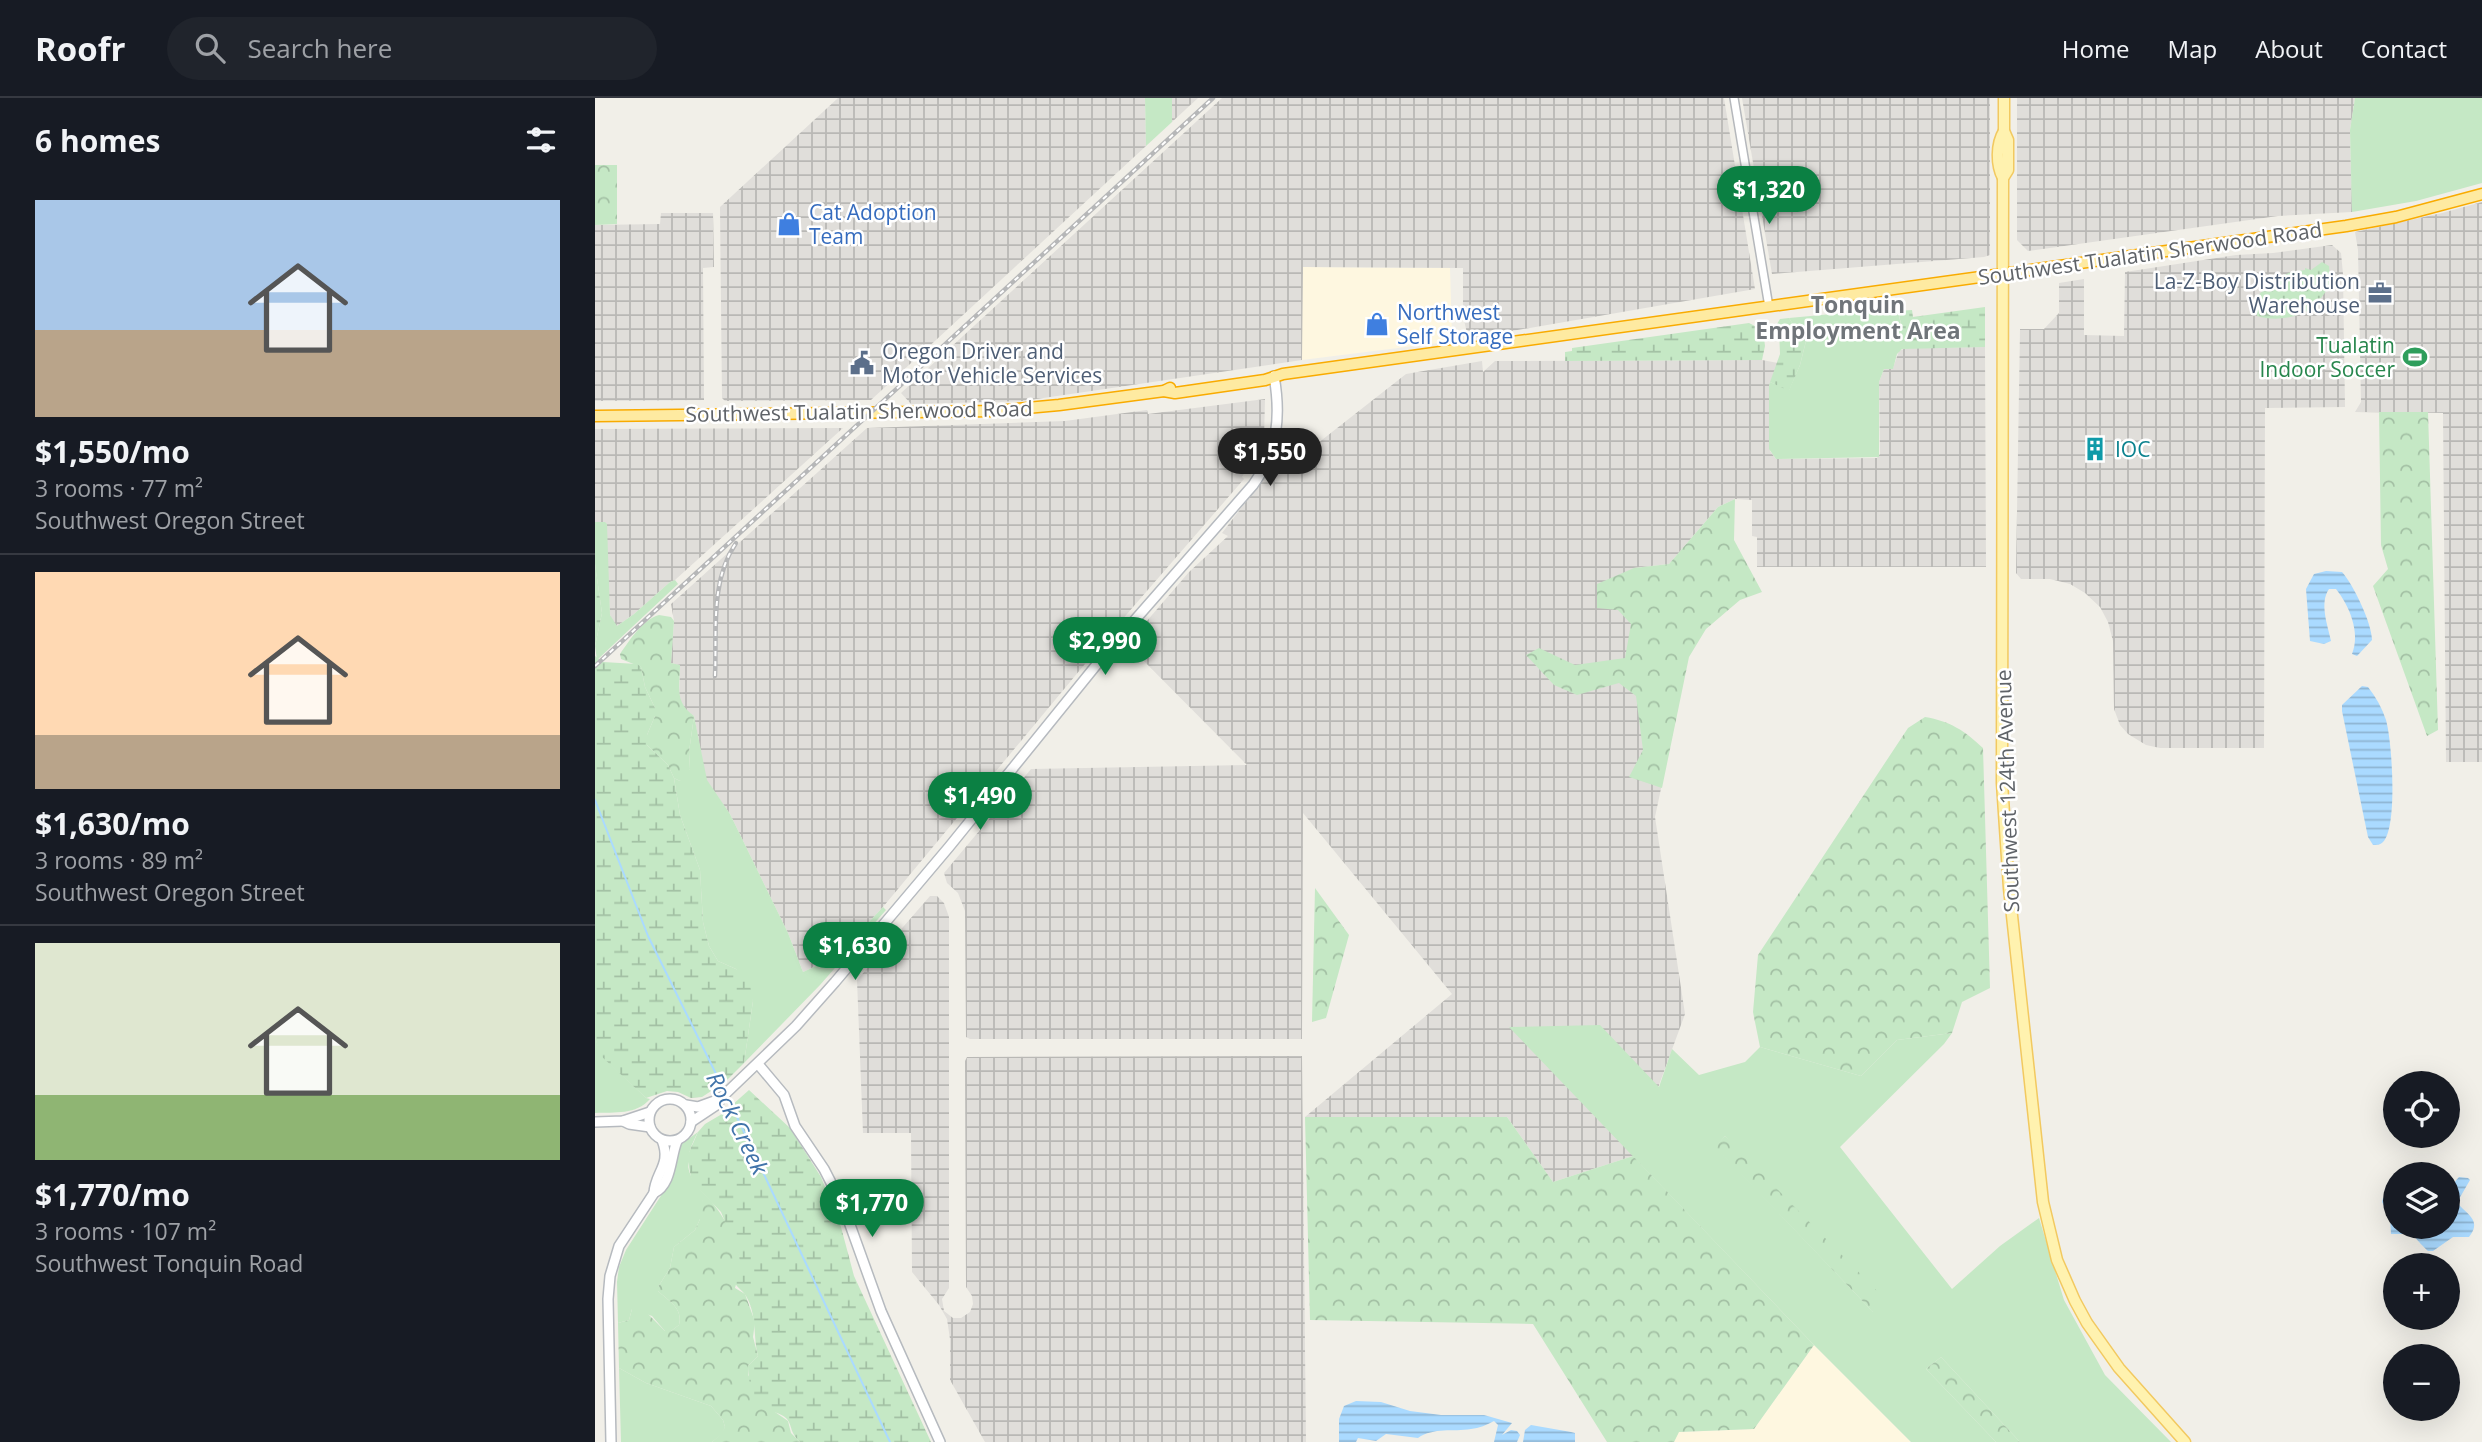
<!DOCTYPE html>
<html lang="en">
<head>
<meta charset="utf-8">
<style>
	:root { --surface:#171b24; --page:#20242c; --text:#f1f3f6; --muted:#9ea1a6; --line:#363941; --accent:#0b8043 }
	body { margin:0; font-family:"Open Sans",sans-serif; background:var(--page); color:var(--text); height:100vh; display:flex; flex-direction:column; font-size:26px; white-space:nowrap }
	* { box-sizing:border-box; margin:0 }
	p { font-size:23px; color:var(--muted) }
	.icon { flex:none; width:38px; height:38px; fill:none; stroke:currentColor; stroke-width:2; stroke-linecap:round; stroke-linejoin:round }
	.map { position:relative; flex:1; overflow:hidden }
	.panel { display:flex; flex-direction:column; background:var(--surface); width:595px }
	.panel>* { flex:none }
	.tools { position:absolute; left:1788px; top:973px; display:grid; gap:14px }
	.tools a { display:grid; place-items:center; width:77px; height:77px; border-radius:50%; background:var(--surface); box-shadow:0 7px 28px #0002; font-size:35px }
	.price { position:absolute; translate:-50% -60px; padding:0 16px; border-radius:24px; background:var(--accent); color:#fff; font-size:23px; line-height:46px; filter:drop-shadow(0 2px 4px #0008) }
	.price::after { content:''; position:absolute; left:50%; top:42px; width:21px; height:16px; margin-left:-10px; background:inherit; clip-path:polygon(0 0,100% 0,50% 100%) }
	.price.active { background:#222; color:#fff }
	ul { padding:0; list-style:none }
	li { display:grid; align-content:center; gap:14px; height:371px; padding:0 35px }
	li+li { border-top:2px solid var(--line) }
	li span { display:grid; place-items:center; height:217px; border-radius:0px; color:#555 }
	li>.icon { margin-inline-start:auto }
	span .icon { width:126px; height:126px; fill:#fffc; stroke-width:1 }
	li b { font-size:30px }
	h2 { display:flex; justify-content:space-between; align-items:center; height:84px; padding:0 35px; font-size:30px }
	header { display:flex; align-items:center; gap:42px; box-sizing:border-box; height:98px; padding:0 35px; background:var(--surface); border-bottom:2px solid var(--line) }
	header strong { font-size:33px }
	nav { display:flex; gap:38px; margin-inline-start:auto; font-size:24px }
	.search { width:490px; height:63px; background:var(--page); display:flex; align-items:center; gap:18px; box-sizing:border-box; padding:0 24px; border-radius:38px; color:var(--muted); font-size:26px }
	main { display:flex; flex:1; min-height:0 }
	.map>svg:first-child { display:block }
	.commercial { fill:#fef7e0 }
	.industrial { fill:url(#industrial-grid) }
	.green { fill:#c5e8c5; fill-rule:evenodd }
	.forest { fill:url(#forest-crowns) }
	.wetland { fill:url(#wetland-marsh) }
	.water { fill:url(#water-rules) }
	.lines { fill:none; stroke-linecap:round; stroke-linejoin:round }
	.stream { stroke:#aadaff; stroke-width:2 }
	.tertiary-casing { stroke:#b5b8bc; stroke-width:10 }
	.secondary-casing { stroke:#b6babf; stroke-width:12 }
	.primary-casing { stroke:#f2c960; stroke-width:13 }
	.trunk-casing { stroke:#f9ab00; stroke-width:13 }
	.tertiary { stroke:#fff; stroke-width:7 }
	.secondary { stroke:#fff; stroke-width:9 }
	.primary { stroke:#fff2af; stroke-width:10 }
	.trunk { stroke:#feeaa1; stroke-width:10 }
	.rail-casing { stroke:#b6b7b8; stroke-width:4.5 }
	.rail { stroke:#fff; stroke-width:2; stroke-dasharray:5; stroke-linecap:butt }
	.labels { text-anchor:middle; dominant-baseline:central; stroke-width:5; stroke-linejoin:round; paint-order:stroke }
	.shop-label { font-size:21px; fill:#366cbe; stroke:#fff; text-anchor:start }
	.street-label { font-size:21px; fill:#5f6368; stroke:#fff }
	.service-label { font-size:21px; fill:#4e5e75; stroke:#fff; text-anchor:end }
	.leisure-label { font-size:21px; fill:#27864d; stroke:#fff; text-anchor:end }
	.culture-label { font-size:21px; fill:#0d838f; stroke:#fff; text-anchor:start }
	.neighbourhood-label { font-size:23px; font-weight:bold; fill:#70757a; stroke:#fff }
	.water-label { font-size:23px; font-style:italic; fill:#4174aa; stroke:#fff }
</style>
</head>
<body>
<header>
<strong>Roofr</strong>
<div class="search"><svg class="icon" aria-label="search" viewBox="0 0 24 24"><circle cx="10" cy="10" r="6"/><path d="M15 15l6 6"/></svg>Search here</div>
<nav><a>Home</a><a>Map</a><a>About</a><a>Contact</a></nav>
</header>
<main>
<section class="panel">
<h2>6 homes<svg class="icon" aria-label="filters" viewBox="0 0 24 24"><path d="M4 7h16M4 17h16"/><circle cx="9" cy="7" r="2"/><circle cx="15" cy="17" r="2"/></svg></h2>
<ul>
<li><span style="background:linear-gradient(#a9c7e8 60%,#b9a48a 0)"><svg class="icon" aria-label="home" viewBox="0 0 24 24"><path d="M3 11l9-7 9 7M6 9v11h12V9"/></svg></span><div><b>$1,550/mo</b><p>3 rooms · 77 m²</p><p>Southwest Oregon Street</p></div></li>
<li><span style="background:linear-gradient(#ffd9b3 75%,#b9a48a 0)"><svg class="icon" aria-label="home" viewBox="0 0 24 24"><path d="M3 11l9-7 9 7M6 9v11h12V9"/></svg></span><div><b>$1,630/mo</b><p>3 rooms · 89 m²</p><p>Southwest Oregon Street</p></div></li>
<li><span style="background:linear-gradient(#dfe7d0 70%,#8fb573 0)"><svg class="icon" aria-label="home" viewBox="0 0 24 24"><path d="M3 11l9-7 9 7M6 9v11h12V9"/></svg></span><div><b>$1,770/mo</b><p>3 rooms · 107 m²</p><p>Southwest Tonquin Road</p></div></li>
</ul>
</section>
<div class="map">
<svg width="1887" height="1344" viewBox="0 0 1887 1344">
	<defs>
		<pattern id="industrial-grid" width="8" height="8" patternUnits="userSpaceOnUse" patternTransform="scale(1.75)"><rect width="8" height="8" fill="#e0deda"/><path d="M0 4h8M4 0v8" fill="none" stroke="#b9b8b5"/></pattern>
		<pattern id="forest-crowns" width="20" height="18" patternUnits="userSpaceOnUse" patternTransform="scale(1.75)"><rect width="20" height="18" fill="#c5e8c5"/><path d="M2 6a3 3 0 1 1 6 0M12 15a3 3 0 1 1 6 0" fill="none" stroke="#a3c0a4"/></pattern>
		<pattern id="wetland-marsh" width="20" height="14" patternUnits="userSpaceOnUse" patternTransform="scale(1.75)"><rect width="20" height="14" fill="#c5e8c5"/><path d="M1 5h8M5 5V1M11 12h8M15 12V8" fill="none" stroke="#a3c0a4"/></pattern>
		<pattern id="water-rules" width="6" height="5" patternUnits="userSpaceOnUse" patternTransform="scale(1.75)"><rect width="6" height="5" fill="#aadaff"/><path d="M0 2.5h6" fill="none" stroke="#8eb4d2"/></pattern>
	</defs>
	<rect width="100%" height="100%" fill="#f1efe8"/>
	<g class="commercial">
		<path d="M707,169L855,170L857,238L851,244L707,262Z"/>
		<path d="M1219,1247L1316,1344H1079L1083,1334L1159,1331Z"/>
	</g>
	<g class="industrial">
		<path d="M243,0H550L551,48L276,302L130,303L127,300L125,109Z"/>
		<path d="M577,0H603L577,24Z"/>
		<path d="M627,0H1129L1160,191L882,239L875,238L872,235L868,218V170L708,169L707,262L428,303L316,306L306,295Z"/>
		<path d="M1147,0H1395V157L1389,159L1177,176Z"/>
		<path d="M1422,0H1760L1755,32L1757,114L1683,118L1433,153L1422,142Z"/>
		<path d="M1887,104V664H1851L1848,315L1760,314L1766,304L1763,152L1760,134L1847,115Z"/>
		<path d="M66,115H118L119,169L108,170L109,302L0,303V127L65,126Z"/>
		<path d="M1737,147L1746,155L1748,176L1750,309L1670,310L1669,650H1565L1551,647L1533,636L1525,627L1519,611L1518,543L1513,524L1505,509L1490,495L1475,486L1455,481H1426L1421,475L1425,231H1449L1464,215V185L1489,181V237L1529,238L1530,174L1641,157L1678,155Z"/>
		<path d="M1390,249L1391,469H1162V439L1157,438V402L1140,401L1123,409L1074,466L1038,470L1087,486L1083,610L1060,719L1090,916L1038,1058L958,1084L912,1019H710L857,896L708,715L707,941H375L371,939L370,813L363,795L352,785L349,775L436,671L652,667L532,546L594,474L633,438L627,435L683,362L707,370L709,356L811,276L887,263L888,274L900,263L1167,262L1183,265L1174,288L1175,353L1181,361L1282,360L1285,356L1284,284L1289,271L1298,270L1304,253L1311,250Z"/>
		<path d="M670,301L669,341L647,379L649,381L519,531L288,809L241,859L208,874L193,835L135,716L111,682L99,618L89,611L84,603L85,567L76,565L79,523L76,506L272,330L470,323L552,312L553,316Z"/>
		<path d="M248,330L80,482L75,484L39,516L22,528L18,524L15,517L10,424H0V331Z"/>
		<path d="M335,798H342L349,805L354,819V1190L347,1201L349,1213L358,1220H366L375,1214L378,1206L377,1198L371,1189L370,963L372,959L707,958L711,1344H390L355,1282V1241L352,1221L344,1207L317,1174L316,1035H268L262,882Z"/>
	</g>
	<g class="green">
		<path d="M550,0H577V24L551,48Z"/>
		<path d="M1760,0H1887V85L1821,103L1757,114L1755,32Z"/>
		<path d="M1302,210L1307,230V251L1302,256L1298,271H1289L1284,284V359L1181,361L1174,351V288L1175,284L1194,292L1205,267L1214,231H1201L1194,220Z"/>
		<path d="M0,424H10L12,426L15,517L22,528L39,516L75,484L80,482L83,486L2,562L0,548L7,515L0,466Z"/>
		<path d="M99,618L112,682L135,716L193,835L208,874L241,859L288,809L291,812L225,887L149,965L158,903L141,871L123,863L114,848L108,824L105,772L85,717L79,680L85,683L95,671L94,654Z"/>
		<path d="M1005,927L1064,989L1077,951L1104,977L1150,964L1165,949L1266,978L1302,942L1357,935L1349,946L1245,1049L1357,1191L1405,1148L1444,1120L1469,1202L1510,1277L1576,1344H1425L1346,1259L1331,1271L1401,1344H1316L1219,1247L914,929ZM1130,1038L1278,1214L1121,1049Z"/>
		<path d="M0,939L6,957L51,1000L55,1001C41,1017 20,1014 0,1015Z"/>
		<path d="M103,1034C86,1066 91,1078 115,1102H108L105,1121L100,1132L79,1149L75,1170L63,1189V1193C75,1204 88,1210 84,1227L76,1233H70L57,1218L37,1211L34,1222L23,1225L22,1184L24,1169L31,1152L78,1079L85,1047Z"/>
		<path d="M24,1270L51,1285L116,1308L128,1322L130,1329L127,1336L117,1344H26Z"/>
	</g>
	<g class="forest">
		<path d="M0,67H22V126L0,127Z"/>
		<path d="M1784,314H1833L1843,632L1832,638L1778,488L1793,471L1786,447Z"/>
		<path d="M1140,401L1139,442L1167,494L1145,502L1111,531L1094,559L1067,690L1034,679L1048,652L1041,598L1024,585L982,597L959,587L931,557L944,550L980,567L1030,560L1036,526L1023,512L1002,510V486L1039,470L1074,466L1123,409Z"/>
		<path d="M64,517L76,519L79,523L76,565L85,567C85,589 79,604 99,618L94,654L95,671L91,681L85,683L79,680L73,667L52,647V637L60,618V610L50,589L46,569L26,561L25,556C35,542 47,522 64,517Z"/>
		<path d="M1330,619C1355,623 1370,633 1388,650L1395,890L1367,904L1357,935L1302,942L1266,978L1165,949L1158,914L1163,857L1313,630Z"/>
		<path d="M720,790L754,837L731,920L717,924Z"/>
		<path d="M710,1019H912L958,1084L1038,1058L1219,1247L1159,1331L1084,1334L1079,1344H1012L938,1226L715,1222Z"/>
		<path d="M1130,1038L1292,1203L1278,1214L1120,1049Z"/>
		<path d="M108,1102H115C127,1115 147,1149 145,1167C145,1175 142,1182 140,1190L150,1196L160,1224L158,1239L163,1258L153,1268V1277L180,1314L193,1323L196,1335L205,1344H117L126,1336L130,1329L128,1322L116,1308L51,1285L24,1270L23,1225L34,1222L37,1211L41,1208L46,1209L70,1233H76L84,1227C88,1210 75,1204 63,1193V1189L75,1170L79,1149L100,1132L105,1121L104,1108Z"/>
		<path d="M1346,1259L1425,1344H1401L1331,1271Z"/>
	</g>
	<g class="wetland">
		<path d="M1727,164L1734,168L1736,187C1731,193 1727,199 1722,205C1708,220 1681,224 1662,218L1658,203L1673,187V184L1696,174L1710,172V170L1716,172Z"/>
		<path d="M1390,209V249L1307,251V230L1303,213L1317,212L1318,219Z"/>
		<path d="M1194,220L1201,231H1214L1205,267L1194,293L1175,284L1185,256L1184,232H1187V229H1183L1182,226L1185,221Z"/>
		<path d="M1154,225L1168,232L1170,248L1167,262L970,263V254L977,253V250Z"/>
		<path d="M0,466L7,515L0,548Z"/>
		<path d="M0,558L8,564L42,566L46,569L50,589L60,610V618L52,637V647L73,667L79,680L85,717L105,772L108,824L114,848L123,863L141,871L155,886L158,903L149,965L130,984L107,999L96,1000L83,994L72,993L51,1000L5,957L0,939Z"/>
		<path d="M154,992L195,1030L226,1079L246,1129L259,1178L336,1344H205C194,1333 198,1329 192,1321C186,1314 174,1314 167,1309C157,1302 153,1280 153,1268L163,1258C158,1238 162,1216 151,1198C147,1191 141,1190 138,1181L145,1166L144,1157L126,1114L97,1084L92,1059L103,1034L110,1026L127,1016Z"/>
	</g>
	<g class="water">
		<path d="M1731,473L1747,474C1758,486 1777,525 1777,542L1762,558L1757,556C1766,535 1754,507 1741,491H1734C1724,505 1733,528 1736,543L1729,546L1715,543L1711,491L1719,476Z"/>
		<path d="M1767,588L1773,589C1781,599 1787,610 1791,622C1797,643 1803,729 1788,744C1785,747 1782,747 1778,747L1773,739L1747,613V607Z"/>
		<path d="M1864,1079L1873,1080L1875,1082L1864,1101V1107C1875,1118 1886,1124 1874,1139H1858L1838,1153H1833C1813,1134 1824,1136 1796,1136L1795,1118L1787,1104L1788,1100L1801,1097V1129H1853C1853,1112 1851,1092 1864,1079Z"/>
		<path d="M761,1303L786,1304L815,1313L846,1317H889L917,1325L907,1337L916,1332L922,1333L925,1337L922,1344H899L903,1327L899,1323C892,1327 884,1330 876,1331C858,1334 839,1329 823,1340L791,1336L781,1343L763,1340L761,1344H744V1321L749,1308Z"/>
		<path d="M936,1327L976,1334L980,1335V1344H928L930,1332Z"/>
	</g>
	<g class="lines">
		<g class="stream">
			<path d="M0,702L53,838L129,992"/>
			<path d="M133,1000L295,1344"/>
		</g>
		<g class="tertiary-casing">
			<path id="tertiary" d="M1139,0L1174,209"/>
		</g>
		<g class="secondary-casing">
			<g id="secondary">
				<path d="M163,966L189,997L200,1028L229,1071L249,1110L286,1213L345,1344"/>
				<circle cx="75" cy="1022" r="21"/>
				<path d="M91,1007L103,1009L125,1001"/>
				<path d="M28,1023L34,1026L55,1029"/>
				<path d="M0,1024L28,1023L55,1014"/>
				<path d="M96,1024L123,1006L125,1001L201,928L240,884L354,749L511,555L658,387C683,353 686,318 679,278"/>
				<path d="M59,1095C60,1074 77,1067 67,1042"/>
				<path d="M16,1344L13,1201L15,1178L24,1148L59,1095C77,1086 75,1060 82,1043"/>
			</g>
		</g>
		<g class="primary-casing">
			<g id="primary">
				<path d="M1409,0V33L1413,42V72L1408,80L1407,685L1414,790L1448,1104L1462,1162L1480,1203L1492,1225L1524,1270L1590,1344"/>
				<path d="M1408,80C1401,67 1401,46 1409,33"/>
			</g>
		</g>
		<g class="trunk-casing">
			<g id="trunk">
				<path d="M569,293L580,295L670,282L688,276L1751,128L1801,119L1887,96"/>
				<path d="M0,318L401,313L464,307L569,293L575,290"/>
			</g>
		</g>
		<use href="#tertiary" class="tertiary"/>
		<use href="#secondary" class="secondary"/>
		<use href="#primary" class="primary"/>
		<use href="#trunk" class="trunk"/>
		<g class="rail-casing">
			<g id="rail">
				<path d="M0,568L618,0"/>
				<path d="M120,578C122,533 115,483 141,445"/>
			</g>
		</g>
		<use href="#rail" class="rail"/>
	</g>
	<defs>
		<g id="shop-bare" transform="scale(1.89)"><path d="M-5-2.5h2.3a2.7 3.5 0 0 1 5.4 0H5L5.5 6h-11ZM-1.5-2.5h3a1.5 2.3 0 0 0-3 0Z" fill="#3f7fe0" stroke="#fff" stroke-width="2.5" paint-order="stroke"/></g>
		<g id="office-bare" transform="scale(1.89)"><path d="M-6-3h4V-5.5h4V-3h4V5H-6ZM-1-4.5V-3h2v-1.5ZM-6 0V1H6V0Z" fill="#5c6f8a" stroke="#fff" stroke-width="2.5" paint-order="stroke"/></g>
		<g id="stadium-bare" transform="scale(1.89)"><path d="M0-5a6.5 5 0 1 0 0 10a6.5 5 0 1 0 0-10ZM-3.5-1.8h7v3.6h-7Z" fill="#2e9e5b" stroke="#fff" stroke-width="2.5" paint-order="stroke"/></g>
		<g id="civic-bare" transform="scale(1.89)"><path d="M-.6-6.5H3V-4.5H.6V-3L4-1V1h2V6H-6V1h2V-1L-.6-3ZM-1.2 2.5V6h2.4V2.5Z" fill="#5c6f8a" stroke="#fff" stroke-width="2.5" paint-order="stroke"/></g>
		<g id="building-bare" transform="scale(1.89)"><path d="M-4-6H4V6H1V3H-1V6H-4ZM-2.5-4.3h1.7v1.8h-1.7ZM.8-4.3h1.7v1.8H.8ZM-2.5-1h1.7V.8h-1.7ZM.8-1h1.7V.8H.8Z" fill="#0f9aa8" stroke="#fff" stroke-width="2.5" paint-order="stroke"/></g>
	</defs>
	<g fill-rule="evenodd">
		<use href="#shop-bare" x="194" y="126"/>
		<use href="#office-bare" x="1785" y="195"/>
		<use href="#shop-bare" x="782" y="226"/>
		<use href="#stadium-bare" x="1820" y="259"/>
		<use href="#civic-bare" x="267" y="265"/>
		<use href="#building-bare" x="1500" y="351"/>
	</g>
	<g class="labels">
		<g class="shop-label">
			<text x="214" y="114">Cat Adoption<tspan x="214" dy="24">Team</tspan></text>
			<text x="802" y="214">Northwest<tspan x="802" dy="24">Self Storage</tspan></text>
		</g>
		<g class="street-label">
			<text transform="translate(1555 155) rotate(-8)">Southwest Tualatin Sherwood Road</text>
			<text transform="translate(264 313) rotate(-1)">Southwest Tualatin Sherwood Road</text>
			<text transform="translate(1412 693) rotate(-92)">Southwest 124th Avenue</text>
		</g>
		<g class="service-label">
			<text x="1765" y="183">La-Z-Boy Distribution<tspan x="1765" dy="24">Warehouse</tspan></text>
			<text x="287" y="253" text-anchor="start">Oregon Driver and<tspan x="287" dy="24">Motor Vehicle Services</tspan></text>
		</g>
		<g class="leisure-label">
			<text x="1800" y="247">Tualatin<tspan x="1800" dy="24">Indoor Soccer</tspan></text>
		</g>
		<g class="culture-label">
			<text x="1520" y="351">IOC</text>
		</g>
		<g class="neighbourhood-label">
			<text x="1263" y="206">Tonquin<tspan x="1263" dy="26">Employment Area</tspan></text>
		</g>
		<g class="water-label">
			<text transform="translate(143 1025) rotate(64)">Rock Creek</text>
		</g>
	</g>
</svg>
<div class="tools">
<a><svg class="icon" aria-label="locate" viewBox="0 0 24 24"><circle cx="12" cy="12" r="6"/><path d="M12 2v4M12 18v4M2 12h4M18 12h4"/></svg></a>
<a><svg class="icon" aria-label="layers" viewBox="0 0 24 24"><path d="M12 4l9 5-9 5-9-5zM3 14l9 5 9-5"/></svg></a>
<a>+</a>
<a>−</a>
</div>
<b class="price" style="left:1174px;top:128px">$1,320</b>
<b class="price active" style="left:675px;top:390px">$1,550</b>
<b class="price" style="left:510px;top:579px">$2,990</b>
<b class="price" style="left:385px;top:734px">$1,490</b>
<b class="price" style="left:260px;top:884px">$1,630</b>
<b class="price" style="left:277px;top:1141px">$1,770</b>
</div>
</main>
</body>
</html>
